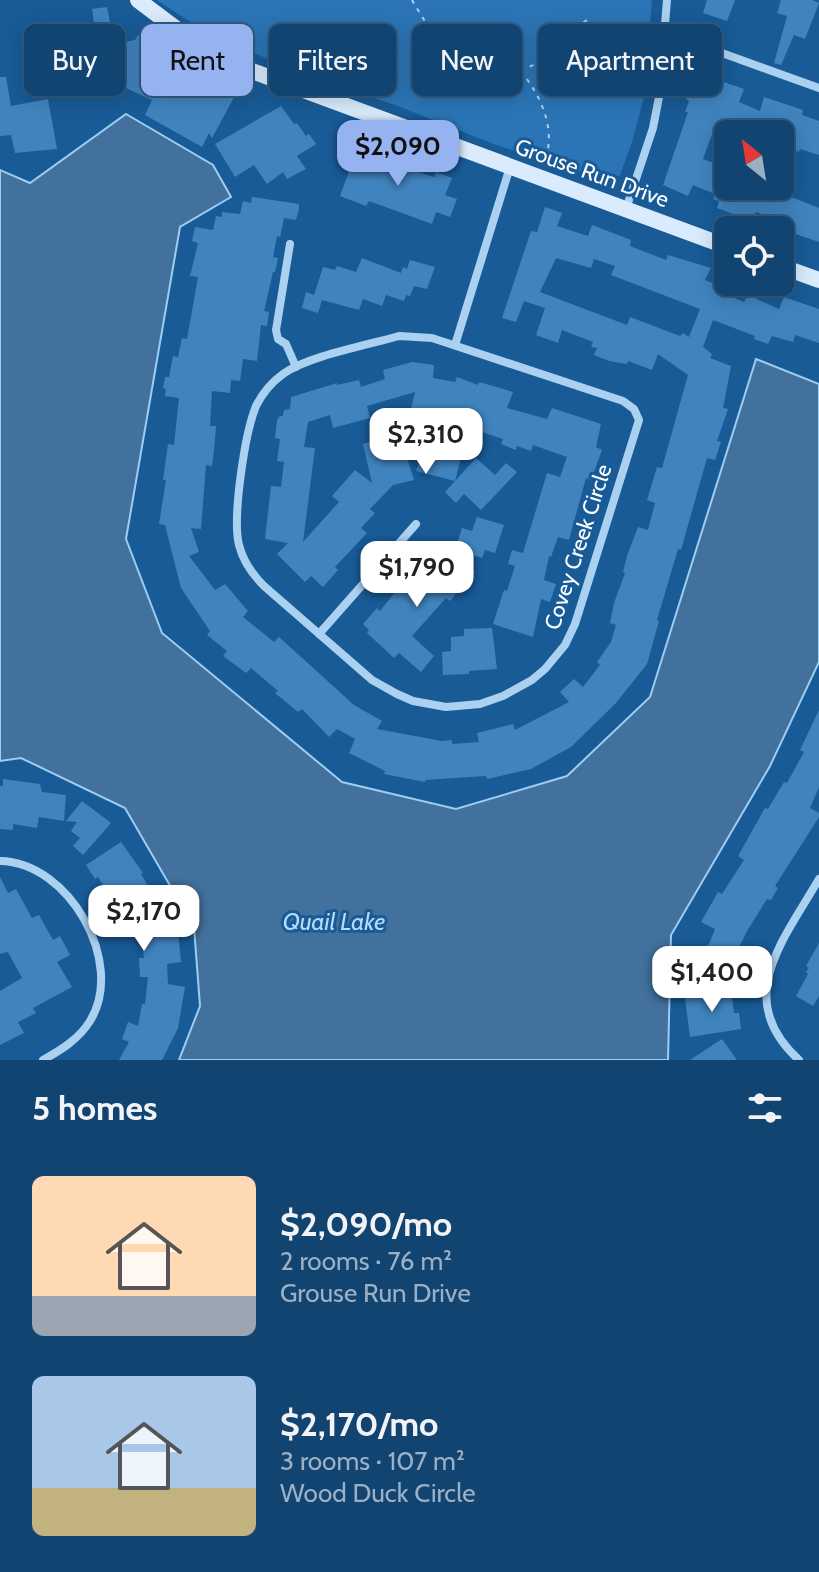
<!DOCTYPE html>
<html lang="en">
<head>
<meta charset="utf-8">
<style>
	:root { --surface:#124471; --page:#1b4b76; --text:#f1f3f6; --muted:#9cb0c3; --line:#315c84; --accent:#95b2f1 }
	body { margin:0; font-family:Cabin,sans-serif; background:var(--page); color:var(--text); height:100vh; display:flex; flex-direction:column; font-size:30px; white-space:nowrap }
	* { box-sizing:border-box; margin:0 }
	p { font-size:26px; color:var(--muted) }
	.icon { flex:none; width:44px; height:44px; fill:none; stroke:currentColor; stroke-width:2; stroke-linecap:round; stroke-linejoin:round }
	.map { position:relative; height:1060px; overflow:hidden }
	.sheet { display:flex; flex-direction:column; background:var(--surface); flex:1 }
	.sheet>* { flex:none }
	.banner { position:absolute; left:24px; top:24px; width:772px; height:72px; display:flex; gap:16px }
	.needle { width:52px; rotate:330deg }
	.controls { position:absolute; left:714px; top:120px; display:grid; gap:16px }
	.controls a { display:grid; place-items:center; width:80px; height:80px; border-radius:12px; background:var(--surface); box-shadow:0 4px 20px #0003,0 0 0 2px var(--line); font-size:40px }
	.price { position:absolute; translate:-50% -68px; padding:0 18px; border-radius:16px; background:#fff; color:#222; font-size:26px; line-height:52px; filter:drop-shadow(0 2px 4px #0008) }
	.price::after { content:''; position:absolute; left:50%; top:48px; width:24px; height:18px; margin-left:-12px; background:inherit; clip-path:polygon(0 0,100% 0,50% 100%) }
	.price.active { background:var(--accent); color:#111 }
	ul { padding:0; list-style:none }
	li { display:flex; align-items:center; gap:24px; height:200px; padding:0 32px }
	li span { display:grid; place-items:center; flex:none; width:224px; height:160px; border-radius:12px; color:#555 }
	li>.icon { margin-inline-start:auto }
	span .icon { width:96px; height:96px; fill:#fffc; stroke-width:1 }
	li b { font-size:34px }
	h2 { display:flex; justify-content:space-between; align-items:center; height:96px; padding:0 32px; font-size:34px }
	.pill { padding:0 28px; border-radius:12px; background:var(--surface); box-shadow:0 4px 20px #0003,0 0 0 2px var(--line); font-size:28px; line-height:72px }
	.pill.active { background:var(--accent); color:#111 }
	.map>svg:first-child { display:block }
	.green { fill:#2b75b6 }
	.water { fill:#41719c; stroke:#9ecdf3; stroke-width:2 }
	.building { fill:#4084bf; fill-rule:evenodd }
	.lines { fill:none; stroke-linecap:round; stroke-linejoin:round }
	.path { stroke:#abd1f1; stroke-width:2; stroke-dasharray:4 6; stroke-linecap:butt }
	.street { stroke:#abd1f1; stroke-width:8 }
	.secondary { stroke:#d9ebfc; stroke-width:16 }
	.labels { text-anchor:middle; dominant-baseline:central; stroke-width:6; stroke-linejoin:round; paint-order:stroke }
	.street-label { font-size:22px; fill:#fff; stroke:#185b97 }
	.water-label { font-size:24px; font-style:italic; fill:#b7dbf8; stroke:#185b97 }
</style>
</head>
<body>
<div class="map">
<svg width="819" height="1060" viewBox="0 0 819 1060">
	<rect width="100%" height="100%" fill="#185b97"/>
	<path class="green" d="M157,0H652L644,97L632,142L620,175L609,181L496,145L398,106L311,77L210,35Z"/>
	<path class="water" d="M126,114L213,165L231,197L180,227L126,539L162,633L342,782L456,809L567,776L650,697L756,359L819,384V662L770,766L671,935L668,1060H179L200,1006L194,927L125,808L21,758L0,761V170L30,183Z"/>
	<g class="building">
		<path d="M707,0H735L727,21L703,13Z"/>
		<path d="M781,0H812L819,3L805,39L794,35L781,65L774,63L787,16L777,13Z"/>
		<path d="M107,7L110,22L94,23L92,9Z"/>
		<path d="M138,35L149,41L144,50L170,63L172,59L185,68L238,90L212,138L209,133L202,147L145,115L152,100L124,87L116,88L113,79L104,81L96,44L114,41L115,44L135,40Z"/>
		<path d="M696,68L722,77L721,81L744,89L739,102L760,111L764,97L803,110L802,115L819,121V155L800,149L799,152L780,144V134H730L714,129L703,159L728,168V186H742L753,192L755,186H773L788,192L786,195L819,208V242L784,230L787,223L756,212L752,221L717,208L719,201L713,199L715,194L693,185L688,196L663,185L688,112H685L689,101L686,99Z"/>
		<path d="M0,77H6L11,106L48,99L57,149L15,153L11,135L0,136Z"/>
		<path d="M281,106L294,124L297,123L306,136L309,134L316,144L297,156L306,169L287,179L283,172L267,184L254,165L235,177L215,144Z"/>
		<path d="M360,141L372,146L364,165L392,174L398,157L409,160L406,168L434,177L436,172L452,178L445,195L457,199L450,217L436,212L432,224L369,201L366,206L340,196Z"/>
		<path d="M252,197L299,204V209L296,220L284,218L280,237L277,236L273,257L278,258L275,272H273L264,311L269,312L267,326L261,325L257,361L243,359L240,381L231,380L230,393L212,391L210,426H216L214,450L212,466L206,465L201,529L191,528L199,552L189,556L215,590L225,584L248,611L243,617L274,642L279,637L354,705L382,721L377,729L442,741L452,740V744L479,742L477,733L513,724L515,730L569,702L560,692L574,679L583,687L600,665L597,662L611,642L616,625L610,623L614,603L625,573L623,572L627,556L638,527L648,530L655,503L647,500L657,467L662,468L688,375L658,354L652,370L628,361L627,364L609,361L594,355L597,348L591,347L593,342L562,330L558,343L536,335L545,308L524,301L516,322L502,318L531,231L537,232L545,207L562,213L557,226L588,236L592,225L631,240L630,246L666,260L668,255L711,268L705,280L724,288L722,293L744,302L748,295L779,309L784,297L819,309V343L795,335L793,342L772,336L768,344L754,339L755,336L713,320L703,347L712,354L710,358L731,366L723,408L728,409L717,441L721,442L715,460L707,458L681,550L678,549L657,620L659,621L647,664L616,703L571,747L531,769L487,779L486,776L425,780V782L384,774L385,771L349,753L355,739L337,729L329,737L302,709L298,712L275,693L278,691L251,668L246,673L223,656L227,651L207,635L210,631L181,588L165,525L159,524L166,480H163L168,444L174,445L179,398L165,396L166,389L163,388L165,377H169L173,356L178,357L182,338L187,339L198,277L190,276L198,243L192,241L195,227L213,230L216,216L222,217V212L240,214L243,201L251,203ZM556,258L591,268L594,259L615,266L611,275L700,309L689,337L683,333L680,336L630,317L627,325L540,292Z"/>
		<path d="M362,258L401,273L403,267L407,269L410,260L435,267L427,289L414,286L410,296L406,295L404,301L386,295L382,306L363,299L359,310L322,300L318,313L302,308L306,292L314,295L323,267L335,270L337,266L356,272Z"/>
		<path d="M412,362L434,365L433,378L455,382L457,377L478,385L479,382L513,392L507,408L547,419L552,408L601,424L596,447L602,450L591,480L586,478L569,540L558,537L551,557L549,556L544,580L556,584L550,602L541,599L533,637L493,624L504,590L507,591L515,566L508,564L512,550L523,553L547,473L560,477L567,457L533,445L531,451L517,446L516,450L501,444L503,439L482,432L483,428L441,412L440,418L411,409L415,392L367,406L370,418L333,428L330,415L308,422L304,447L315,448L303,542L339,502L332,496L355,470L372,483L363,444L390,436L393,448L403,445L414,480L393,485L370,509L375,513L361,528L367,533L335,567L338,570L323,587L311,576L305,582L277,554L288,543L265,539L271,486L281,487L284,462L277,461L280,439L275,438L277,420L280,416H283L284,410L290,409L291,397L337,383V385L359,380L361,387L385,379L383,370Z"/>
		<path d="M436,437L464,446L455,481L416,471L426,442L433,444Z"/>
		<path d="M476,458L495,475L506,463L517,472L481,510L464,494L456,503L445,492Z"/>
		<path d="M477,517L504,525L495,553L485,550L482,558L455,550L462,528L472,531Z"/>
		<path d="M452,552L475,572L450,601L446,598L412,636L434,656L421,672L399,653L394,658L367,633L369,630L363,624L377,608L380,611L411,572L416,576L430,560L439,567Z"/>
		<path d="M492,628L497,669L469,671V674L443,675L442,652L451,651V637L464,636V629Z"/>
		<path d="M819,710V787L810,808L819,813V817L775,886L778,888L771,900L767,899L747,931L735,956L739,958L729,981L695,968L700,950L709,944L715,929L701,922L718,892L722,894L744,860L738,856L765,808L768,809L784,782L787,783L804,752L800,750Z"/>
		<path d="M3,779L40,784L42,792L66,795L64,821L39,817L37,828L13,824V830L0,829V786H3Z"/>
		<path d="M82,801L111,823L83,855L73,846L80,838L71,831L77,822L66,821Z"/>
		<path d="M121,842L143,873L141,874L175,931L178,930L181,962L167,964L168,984L185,987L178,1028L162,1060H119L129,1042L122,1039L128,1022L138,1026L142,1004H145L148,977H140L139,958H144L141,930L127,938L108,901L112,899L98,877L95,879L86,865Z"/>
		<path d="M0,877L8,893L16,889L32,918L39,915L53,940L60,936L70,955L57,962L72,987L33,1008L36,1013L18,1022L24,1033L0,1045V991L22,978L8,952L0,954Z"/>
		<path d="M819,943V996L813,1006L796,996L808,974L806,972L809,968L806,966Z"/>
		<path d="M731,990L734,1013H739L741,1029L690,1037L685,998Z"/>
		<path d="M722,1039L737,1060H690Z"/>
	</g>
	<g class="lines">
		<g class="path">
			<path d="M412,0C435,40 464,82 517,70C535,66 552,57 571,53C595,48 620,48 645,48"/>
			<path d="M552,57L557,39L587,20L602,29L610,48"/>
			<path d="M521,71C542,98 557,130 544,164"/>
		</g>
		<g class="street">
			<path d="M664,32L819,88"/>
			<path d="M626,209L653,128L659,97L667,0"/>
			<path d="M290,244L276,330L278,339L286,344L296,367"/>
			<path d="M399,336L432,338L623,401L634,409L639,420L575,624L565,645L545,669L532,680L503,696L480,704L446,707L413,701L397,694L372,680L264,586C252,574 243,561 239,545C232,517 245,433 256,406C262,394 272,382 283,374C308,356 368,345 399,336Z"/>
			<path d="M455,345L510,167"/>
			<path d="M319,634L416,524"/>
			<path d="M0,861C69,862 126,963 90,1021C79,1039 61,1050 43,1060"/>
			<path d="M799,1060C732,999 783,941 819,879"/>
		</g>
		<g class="secondary">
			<path d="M138,0L191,40L252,71L728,247"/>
			<path d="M780,266L819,280"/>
		</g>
	</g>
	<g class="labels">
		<g class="street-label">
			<text transform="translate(592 173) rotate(20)">Grouse Run Drive</text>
			<text transform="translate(578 547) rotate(-72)">Covey Creek Circle</text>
		</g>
		<g class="water-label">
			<text x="334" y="921">Quail Lake</text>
		</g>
	</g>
</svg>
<div class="controls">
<a><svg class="needle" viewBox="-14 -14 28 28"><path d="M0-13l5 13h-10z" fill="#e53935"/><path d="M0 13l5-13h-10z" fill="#9cb0c3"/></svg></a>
<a><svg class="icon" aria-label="locate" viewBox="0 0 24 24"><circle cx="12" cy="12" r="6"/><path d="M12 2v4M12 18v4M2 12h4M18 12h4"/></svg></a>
</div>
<b class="price active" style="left:398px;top:188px">$2,090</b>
<b class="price" style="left:426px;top:476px">$2,310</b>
<b class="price" style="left:417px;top:609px">$1,790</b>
<b class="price" style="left:144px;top:953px">$2,170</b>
<b class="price" style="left:712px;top:1014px">$1,400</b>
<div class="banner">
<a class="pill">Buy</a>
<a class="pill active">Rent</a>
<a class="pill">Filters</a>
<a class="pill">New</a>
<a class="pill">Apartment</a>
</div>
</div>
<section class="sheet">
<h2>5 homes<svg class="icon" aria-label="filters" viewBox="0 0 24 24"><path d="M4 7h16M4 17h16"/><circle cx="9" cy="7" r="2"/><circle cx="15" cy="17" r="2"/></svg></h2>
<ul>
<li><span style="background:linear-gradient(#ffd9b3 75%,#9aa5b1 0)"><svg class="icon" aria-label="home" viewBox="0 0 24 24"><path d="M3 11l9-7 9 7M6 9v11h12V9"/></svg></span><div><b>$2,090/mo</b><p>2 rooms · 76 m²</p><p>Grouse Run Drive</p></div></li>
<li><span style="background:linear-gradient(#a9c7e8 70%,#c2b280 0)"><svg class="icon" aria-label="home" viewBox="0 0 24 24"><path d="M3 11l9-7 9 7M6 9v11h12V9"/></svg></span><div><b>$2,170/mo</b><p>3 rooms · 107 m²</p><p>Wood Duck Circle</p></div></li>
</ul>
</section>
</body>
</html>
